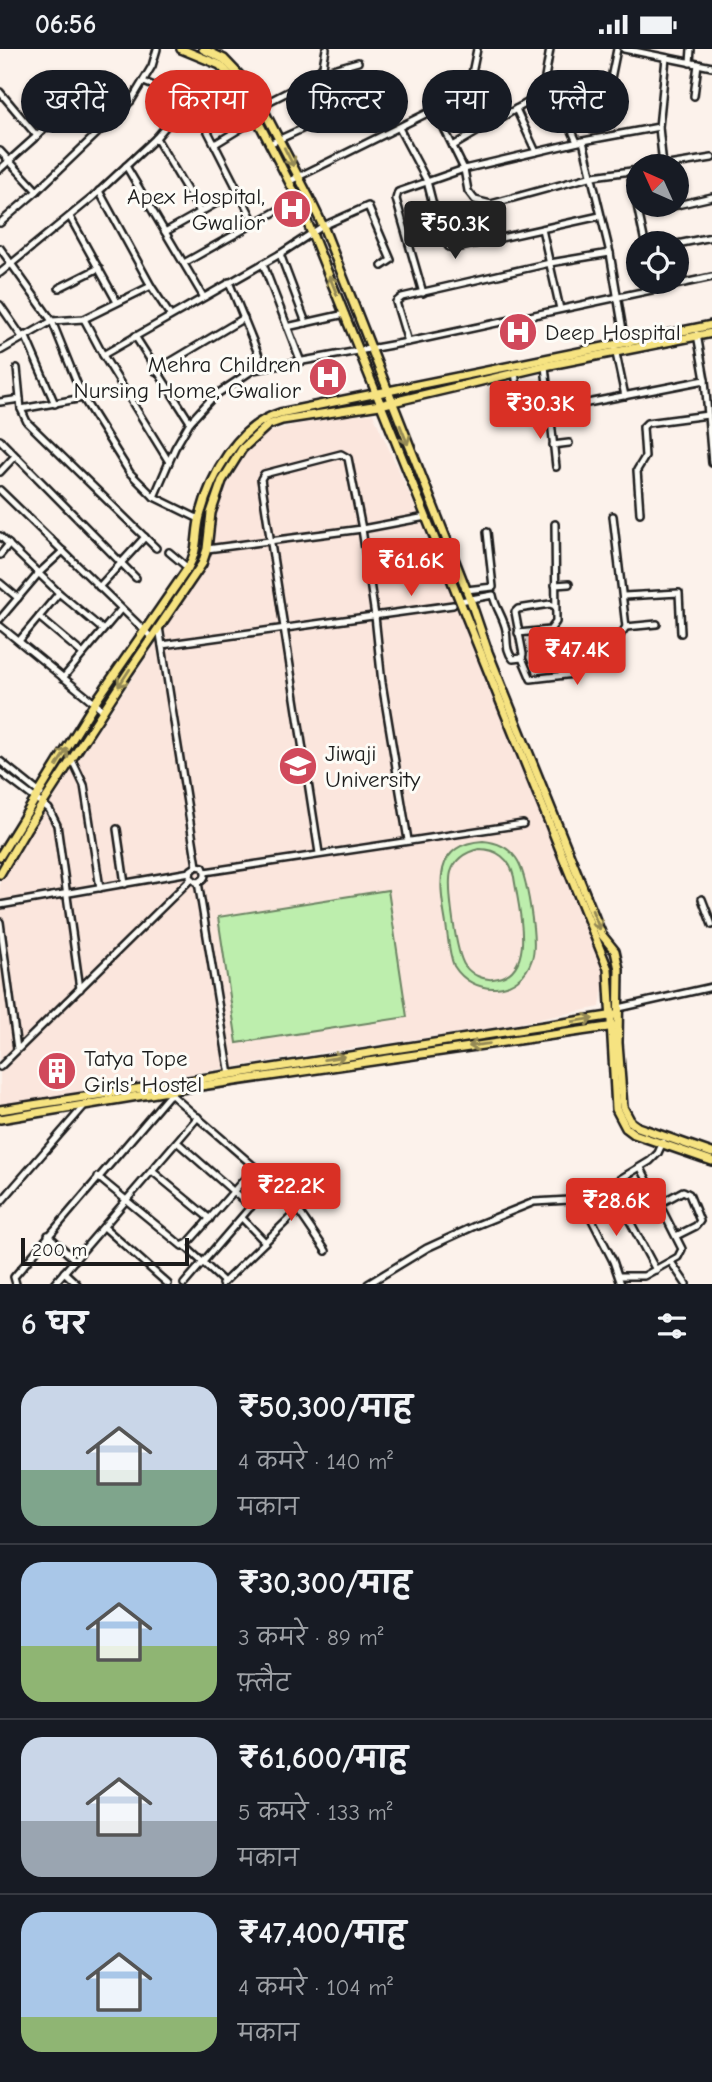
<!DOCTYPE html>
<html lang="hi">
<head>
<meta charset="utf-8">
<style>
	:root { --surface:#171b24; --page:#242831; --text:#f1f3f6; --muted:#9ea1a6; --line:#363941; --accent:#d93025 }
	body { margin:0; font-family:"Comic Neue","Playpen Sans Deva",sans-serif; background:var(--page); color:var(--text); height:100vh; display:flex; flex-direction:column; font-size:26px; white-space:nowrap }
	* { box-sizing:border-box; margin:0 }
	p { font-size:23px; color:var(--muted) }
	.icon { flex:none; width:38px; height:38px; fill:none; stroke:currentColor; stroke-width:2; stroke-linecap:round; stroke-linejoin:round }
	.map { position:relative; height:1235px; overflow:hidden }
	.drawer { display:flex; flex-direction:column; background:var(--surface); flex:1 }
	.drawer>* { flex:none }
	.hud { position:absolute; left:21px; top:21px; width:670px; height:63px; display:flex; gap:14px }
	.needle { width:46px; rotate:315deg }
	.tools { position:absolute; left:626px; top:105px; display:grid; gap:14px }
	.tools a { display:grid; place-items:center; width:63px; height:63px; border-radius:50%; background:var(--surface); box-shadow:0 2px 5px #0004; font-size:35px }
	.scale { position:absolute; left:21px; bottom:18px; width:168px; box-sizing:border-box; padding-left:7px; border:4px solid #1c1c1c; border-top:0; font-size:19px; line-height:24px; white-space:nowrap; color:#1c1c1c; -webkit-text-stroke:5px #fdfcf7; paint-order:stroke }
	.price { position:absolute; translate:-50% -60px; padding:0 16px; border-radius:7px; background:var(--accent); color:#fff; font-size:23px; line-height:46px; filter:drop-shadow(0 2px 4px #0008) }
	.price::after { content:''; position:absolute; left:50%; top:42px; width:21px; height:16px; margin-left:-10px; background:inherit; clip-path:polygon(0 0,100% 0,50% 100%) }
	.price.selected { background:#222; color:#fff }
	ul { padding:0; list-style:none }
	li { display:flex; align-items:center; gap:21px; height:175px; padding:0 21px }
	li+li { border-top:2px solid var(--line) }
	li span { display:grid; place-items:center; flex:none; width:196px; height:140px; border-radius:21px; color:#555 }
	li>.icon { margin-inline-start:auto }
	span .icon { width:84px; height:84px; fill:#fffc; stroke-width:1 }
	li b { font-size:30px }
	h2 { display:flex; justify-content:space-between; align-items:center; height:84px; padding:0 21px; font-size:30px }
	.pill { padding:0 24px; border-radius:32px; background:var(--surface); box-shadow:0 2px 5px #0004; font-size:24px; line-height:63px }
	.pill.selected { background:var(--accent); color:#fff }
	.status { display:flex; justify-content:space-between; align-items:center; height:49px; padding:0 35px; background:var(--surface); direction:ltr }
	.status svg { height:19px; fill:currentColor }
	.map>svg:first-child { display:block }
	.built { fill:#fbe6dd }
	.green { fill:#bdeead; stroke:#6c8564; stroke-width:2; fill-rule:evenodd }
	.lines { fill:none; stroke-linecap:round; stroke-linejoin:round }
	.minor-casing { stroke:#1c1c1c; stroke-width:10 }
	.major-casing { stroke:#1c1c1c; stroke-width:12 }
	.minor { stroke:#fdfcf7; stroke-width:5 }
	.major { stroke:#f6e381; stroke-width:7 }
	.oneway { stroke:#948954 }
	.labels { text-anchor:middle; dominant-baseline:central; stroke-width:6; stroke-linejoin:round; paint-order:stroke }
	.poi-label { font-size:23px; fill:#1c1c1c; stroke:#fdfcf7; text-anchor:start }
</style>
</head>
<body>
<div class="status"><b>06:56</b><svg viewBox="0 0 49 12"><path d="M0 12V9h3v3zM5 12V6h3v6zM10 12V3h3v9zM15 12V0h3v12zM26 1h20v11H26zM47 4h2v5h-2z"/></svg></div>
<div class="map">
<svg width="712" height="1235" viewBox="0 0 712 1235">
	<rect width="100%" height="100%" fill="#fcf2eb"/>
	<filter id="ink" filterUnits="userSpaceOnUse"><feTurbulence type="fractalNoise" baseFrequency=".0143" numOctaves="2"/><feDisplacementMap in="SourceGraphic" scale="14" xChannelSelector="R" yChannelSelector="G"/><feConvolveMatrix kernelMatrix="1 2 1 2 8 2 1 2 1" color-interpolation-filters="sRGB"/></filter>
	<g filter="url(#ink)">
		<path class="built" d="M373,365L429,488L498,654L605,925L600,958L499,978L319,1004L0,1056V830L205,519L212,503L218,456L227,431L244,407L266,384L293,376L344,367Z"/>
		<g class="green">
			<path d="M483,792C496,793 508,798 516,809C527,824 538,893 532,910C520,947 473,948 454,917C449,905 448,889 446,875C440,839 431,795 483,792ZM479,800C497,800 510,810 514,828C518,857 539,926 493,930C483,931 472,926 465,917C456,905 447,838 451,823C455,810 466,803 479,800Z"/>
			<path d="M388,841L407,968L237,994L218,868Z"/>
		</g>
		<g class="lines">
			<g class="minor-casing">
				<g id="minor">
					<path d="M617,0L606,54L624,57"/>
					<path d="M624,0L712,18"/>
					<path d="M690,14L691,0"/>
					<path d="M0,43L37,87"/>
					<path d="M694,47L698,15"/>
					<path d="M188,51L198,63L255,175"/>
					<path d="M561,57L577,93"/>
					<path d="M258,58L313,30L323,17L326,0"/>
					<path d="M516,60L542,46L550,0"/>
					<path d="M435,61L464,120L468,142L475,151L491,155L593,127L639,121"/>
					<path d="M315,73L313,67L319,24L358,13"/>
					<path d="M659,78L663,117"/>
					<path d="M399,79L427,132L441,187L449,198L456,199L600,167"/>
					<path d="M156,89L200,163"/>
					<path d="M583,92L659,78L666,9"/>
					<path d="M215,95L256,70"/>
					<path d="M269,95L394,38"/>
					<path d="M453,97L516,60L536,103"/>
					<path d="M0,102L37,142"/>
					<path d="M126,117L203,247"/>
					<path d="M662,117L712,109"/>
					<path d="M0,120L49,76"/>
					<path d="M630,123L645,194"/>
					<path d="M290,132L468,44L477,0"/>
					<path d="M99,142L151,237"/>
					<path d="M677,156L712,148"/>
					<path d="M639,164L677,156"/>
					<path d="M70,168L117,253"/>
					<path d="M0,174L37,142L131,52L152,17L157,0"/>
					<path d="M542,180L560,260"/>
					<path d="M165,183L238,142"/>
					<path d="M677,195L712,188"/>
					<path d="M0,199L52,272L83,349L130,424L154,448L199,470"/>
					<path d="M280,205L306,274"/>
					<path d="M184,214L298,150"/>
					<path d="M263,215L301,313"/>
					<path d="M0,224L93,148L156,89L188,51L144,33"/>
					<path d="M229,233L264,319"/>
					<path d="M59,239L99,219"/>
					<path d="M423,244L396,150L398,143L464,120L583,92L610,204L625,293"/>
					<path d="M0,256L22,288"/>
					<path d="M84,270L103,306L169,413"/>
					<path d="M287,278L345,265"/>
					<path d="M697,285L705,331L712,414"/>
					<path d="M25,286L55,355"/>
					<path d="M135,287L190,373"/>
					<path d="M408,293L396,253L402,248L550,214L610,204"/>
					<path d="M614,295L625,347"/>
					<path d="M0,302L52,272L84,270L151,237L170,266"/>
					<path d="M103,306L280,205L323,177L368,157L391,211L382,217"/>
					<path d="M545,317L556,418"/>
					<path d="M17,319L21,360L27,373L156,499"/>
					<path d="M155,322L244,269"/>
					<path d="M515,323L521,367L705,331"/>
					<path d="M0,353L20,350"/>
					<path d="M21,360L83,349"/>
					<path d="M0,391L136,529"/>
					<path d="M553,396L569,394"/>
					<path d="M0,423L15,407"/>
					<path d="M0,441L151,588"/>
					<path d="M154,448L175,399L190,373L214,347L253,321L408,293L712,228"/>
					<path d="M640,464L637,421L645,408L643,378L647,374L708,366"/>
					<path d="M613,467L626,578L657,575"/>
					<path d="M0,487L59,544L102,580"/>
					<path d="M207,500L362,480L426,468"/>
					<path d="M169,503L188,519"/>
					<path d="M0,506L9,495"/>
					<path d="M0,534L18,549"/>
					<path d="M555,536L569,535"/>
					<path d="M99,538L145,488"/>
					<path d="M466,541L493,538L487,483"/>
					<path d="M624,547L679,544L681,584"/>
					<path d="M460,552L493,546C495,558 504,569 506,581C508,592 505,601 513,610L522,609L523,605L515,563L518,560L550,555L555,557"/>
					<path d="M39,568L83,605"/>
					<path d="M0,570L39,524L63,502"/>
					<path d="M0,577L103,661"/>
					<path d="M159,578L197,817"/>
					<path d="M518,584L550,581L556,573L555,475"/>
					<path d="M19,592L59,544"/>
					<path d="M162,596L453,556"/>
					<path d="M522,609L531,630L574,625L583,604L612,598L626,578"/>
					<path d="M63,629L121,560"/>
					<path d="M72,711L84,736L100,839"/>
					<path d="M0,712L41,745"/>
					<path d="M0,723L49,760L57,776L80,940"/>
					<path d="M117,780L125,835"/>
					<path d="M319,804L261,430L264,425L341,405L348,409L362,480L375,567L382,634L408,791"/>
					<path d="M205,823C206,829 202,833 196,833L190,828L191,821L197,817L203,818L205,823L523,775"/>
					<path d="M198,833L230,1026"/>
					<path d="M702,850L712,876"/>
					<path d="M0,856L190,823"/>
					<path d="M0,873L17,1000"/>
					<path d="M619,959L712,938"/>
					<path d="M0,1018L191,830"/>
					<path d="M167,1042L272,1133L184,1235"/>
					<path d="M177,1093L251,1158"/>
					<path d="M152,1122L210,1170"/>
					<path d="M98,1128L182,1197L188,1194L255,1118"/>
					<path d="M272,1133L298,1161L326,1202"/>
					<path d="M611,1137L656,1221"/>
					<path d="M582,1151L613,1212L621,1235"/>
					<path d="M0,1154L85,1056"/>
					<path d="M659,1155L683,1142L689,1145L700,1172L696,1177L676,1187"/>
					<path d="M242,1169L265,1193"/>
					<path d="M104,1178L168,1235"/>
					<path d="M48,1186L75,1211"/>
					<path d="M185,1197L224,1233"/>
					<path d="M671,1213L686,1235"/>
					<path d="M64,1223L77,1235"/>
					<path d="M619,1227H644L678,1208L682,1200L641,1119"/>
					<path d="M16,1235L14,1228L170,1045"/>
					<path d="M54,1235L198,1068"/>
					<path d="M222,1235L298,1161"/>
					<path d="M368,1235L427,1199L477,1176L534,1153L587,1150L650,1112L658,1104L663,1093"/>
				</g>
			</g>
			<g class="major-casing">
				<g id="major">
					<path d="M181,0L220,16L240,37L298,150L608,920L616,1060L626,1079L634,1085L712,1112"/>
					<path d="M203,0L224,10L246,33L261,56L309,148L323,177L470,550L488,603L602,886L615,902L619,920L618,994L623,1058L631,1073L638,1078L712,1104"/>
					<path d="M0,807L94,655L188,519C199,500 195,487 200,467C211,426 237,377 280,364L712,276"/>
					<path d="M0,825L27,779L127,625L202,515L207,500L211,464L222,432L242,400L268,376L282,371L380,356L545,317L712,284"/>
					<path d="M0,1061L615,966"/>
					<path d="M0,1070L180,1040L615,977"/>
				</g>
			</g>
			<use href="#minor" class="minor"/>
			<use href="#major" class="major"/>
		</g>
		<defs><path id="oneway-shaft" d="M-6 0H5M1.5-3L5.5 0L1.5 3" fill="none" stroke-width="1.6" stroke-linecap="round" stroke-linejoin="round" transform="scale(1.75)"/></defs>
		<g class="oneway">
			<use href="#oneway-shaft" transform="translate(289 108) rotate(63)"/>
			<use href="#oneway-shaft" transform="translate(333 236) rotate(-112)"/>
			<use href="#oneway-shaft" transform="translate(404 386) rotate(68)"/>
			<use href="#oneway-shaft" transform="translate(124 629) rotate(123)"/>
			<use href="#oneway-shaft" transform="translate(62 708) rotate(-58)"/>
			<use href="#oneway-shaft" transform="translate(596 871) rotate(68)"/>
			<use href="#oneway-shaft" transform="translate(583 971) rotate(-9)"/>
			<use href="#oneway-shaft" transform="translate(479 996) rotate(172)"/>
			<use href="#oneway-shaft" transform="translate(334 1009) rotate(-9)"/>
		</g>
	</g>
	<defs>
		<g id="hospital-disc" transform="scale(2.0125)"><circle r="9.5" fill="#d1495b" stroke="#fdfcf7"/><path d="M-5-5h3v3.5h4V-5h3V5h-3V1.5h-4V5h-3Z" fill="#fff"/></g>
		<g id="university-disc" transform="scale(2.0125)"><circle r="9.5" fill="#d1495b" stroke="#fdfcf7"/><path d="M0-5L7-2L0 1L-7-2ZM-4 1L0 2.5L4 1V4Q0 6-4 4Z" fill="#fff"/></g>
		<g id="building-disc" transform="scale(2.0125)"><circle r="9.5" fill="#d1495b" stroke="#fdfcf7"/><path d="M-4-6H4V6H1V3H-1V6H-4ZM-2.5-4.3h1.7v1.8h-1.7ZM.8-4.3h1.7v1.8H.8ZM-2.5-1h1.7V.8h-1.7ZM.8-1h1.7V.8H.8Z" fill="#fff"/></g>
	</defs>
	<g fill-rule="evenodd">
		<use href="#hospital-disc" x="292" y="160"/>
		<use href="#hospital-disc" x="518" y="283"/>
		<use href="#hospital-disc" x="328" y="328"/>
		<use href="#university-disc" x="298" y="717"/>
		<use href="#building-disc" x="57" y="1022"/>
	</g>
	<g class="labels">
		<g class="poi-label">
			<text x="265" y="147" text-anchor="end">Apex Hospital,<tspan x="265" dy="26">Gwalior</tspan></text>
			<text x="545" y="283">Deep Hospital</text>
			<text x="301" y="315" text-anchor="end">Mehra Children<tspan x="301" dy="26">Nursing Home, Gwalior</tspan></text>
			<text x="325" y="704">Jiwaji<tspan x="325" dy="26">University</tspan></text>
			<text x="84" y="1009">Tatya Tope<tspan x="84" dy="26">Girls' Hostel</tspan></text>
		</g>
	</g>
</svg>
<div class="tools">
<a><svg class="needle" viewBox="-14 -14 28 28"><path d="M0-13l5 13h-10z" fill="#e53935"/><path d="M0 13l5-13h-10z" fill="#9ea1a6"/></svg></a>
<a><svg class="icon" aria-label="locate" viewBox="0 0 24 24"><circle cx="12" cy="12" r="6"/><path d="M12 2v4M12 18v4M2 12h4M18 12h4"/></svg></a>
</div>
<div class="scale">200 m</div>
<b class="price selected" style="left:455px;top:212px">₹50.3K</b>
<b class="price" style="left:540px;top:392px">₹30.3K</b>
<b class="price" style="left:411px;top:549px">₹61.6K</b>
<b class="price" style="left:577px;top:638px">₹47.4K</b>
<b class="price" style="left:291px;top:1174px">₹22.2K</b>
<b class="price" style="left:616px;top:1189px">₹28.6K</b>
<div class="hud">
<a class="pill">खरीदें</a>
<a class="pill selected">किराया</a>
<a class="pill">फ़िल्टर</a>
<a class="pill">नया</a>
<a class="pill">फ़्लैट</a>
</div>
</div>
<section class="drawer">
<h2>6 घर<svg class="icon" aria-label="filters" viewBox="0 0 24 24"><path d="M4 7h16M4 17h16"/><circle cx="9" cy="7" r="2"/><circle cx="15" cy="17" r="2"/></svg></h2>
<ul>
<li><span style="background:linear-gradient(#c9d6e8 60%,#7fa58c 0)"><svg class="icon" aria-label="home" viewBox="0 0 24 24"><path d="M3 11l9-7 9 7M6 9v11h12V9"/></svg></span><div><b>₹50,300/माह</b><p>4 कमरे · 140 m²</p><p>मकान</p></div></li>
<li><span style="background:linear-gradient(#a9c7e8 60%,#8fb573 0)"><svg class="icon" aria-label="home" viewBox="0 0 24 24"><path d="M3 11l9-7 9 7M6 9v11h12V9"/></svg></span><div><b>₹30,300/माह</b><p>3 कमरे · 89 m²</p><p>फ़्लैट</p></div></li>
<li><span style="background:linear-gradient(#c9d6e8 60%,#9aa5b1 0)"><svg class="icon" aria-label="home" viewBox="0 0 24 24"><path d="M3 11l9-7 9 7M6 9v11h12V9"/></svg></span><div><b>₹61,600/माह</b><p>5 कमरे · 133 m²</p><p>मकान</p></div></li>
<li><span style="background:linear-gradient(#a9c7e8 75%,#8fb573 0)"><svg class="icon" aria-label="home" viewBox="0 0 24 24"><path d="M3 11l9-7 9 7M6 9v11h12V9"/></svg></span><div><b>₹47,400/माह</b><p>4 कमरे · 104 m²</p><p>मकान</p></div></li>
</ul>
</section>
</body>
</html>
